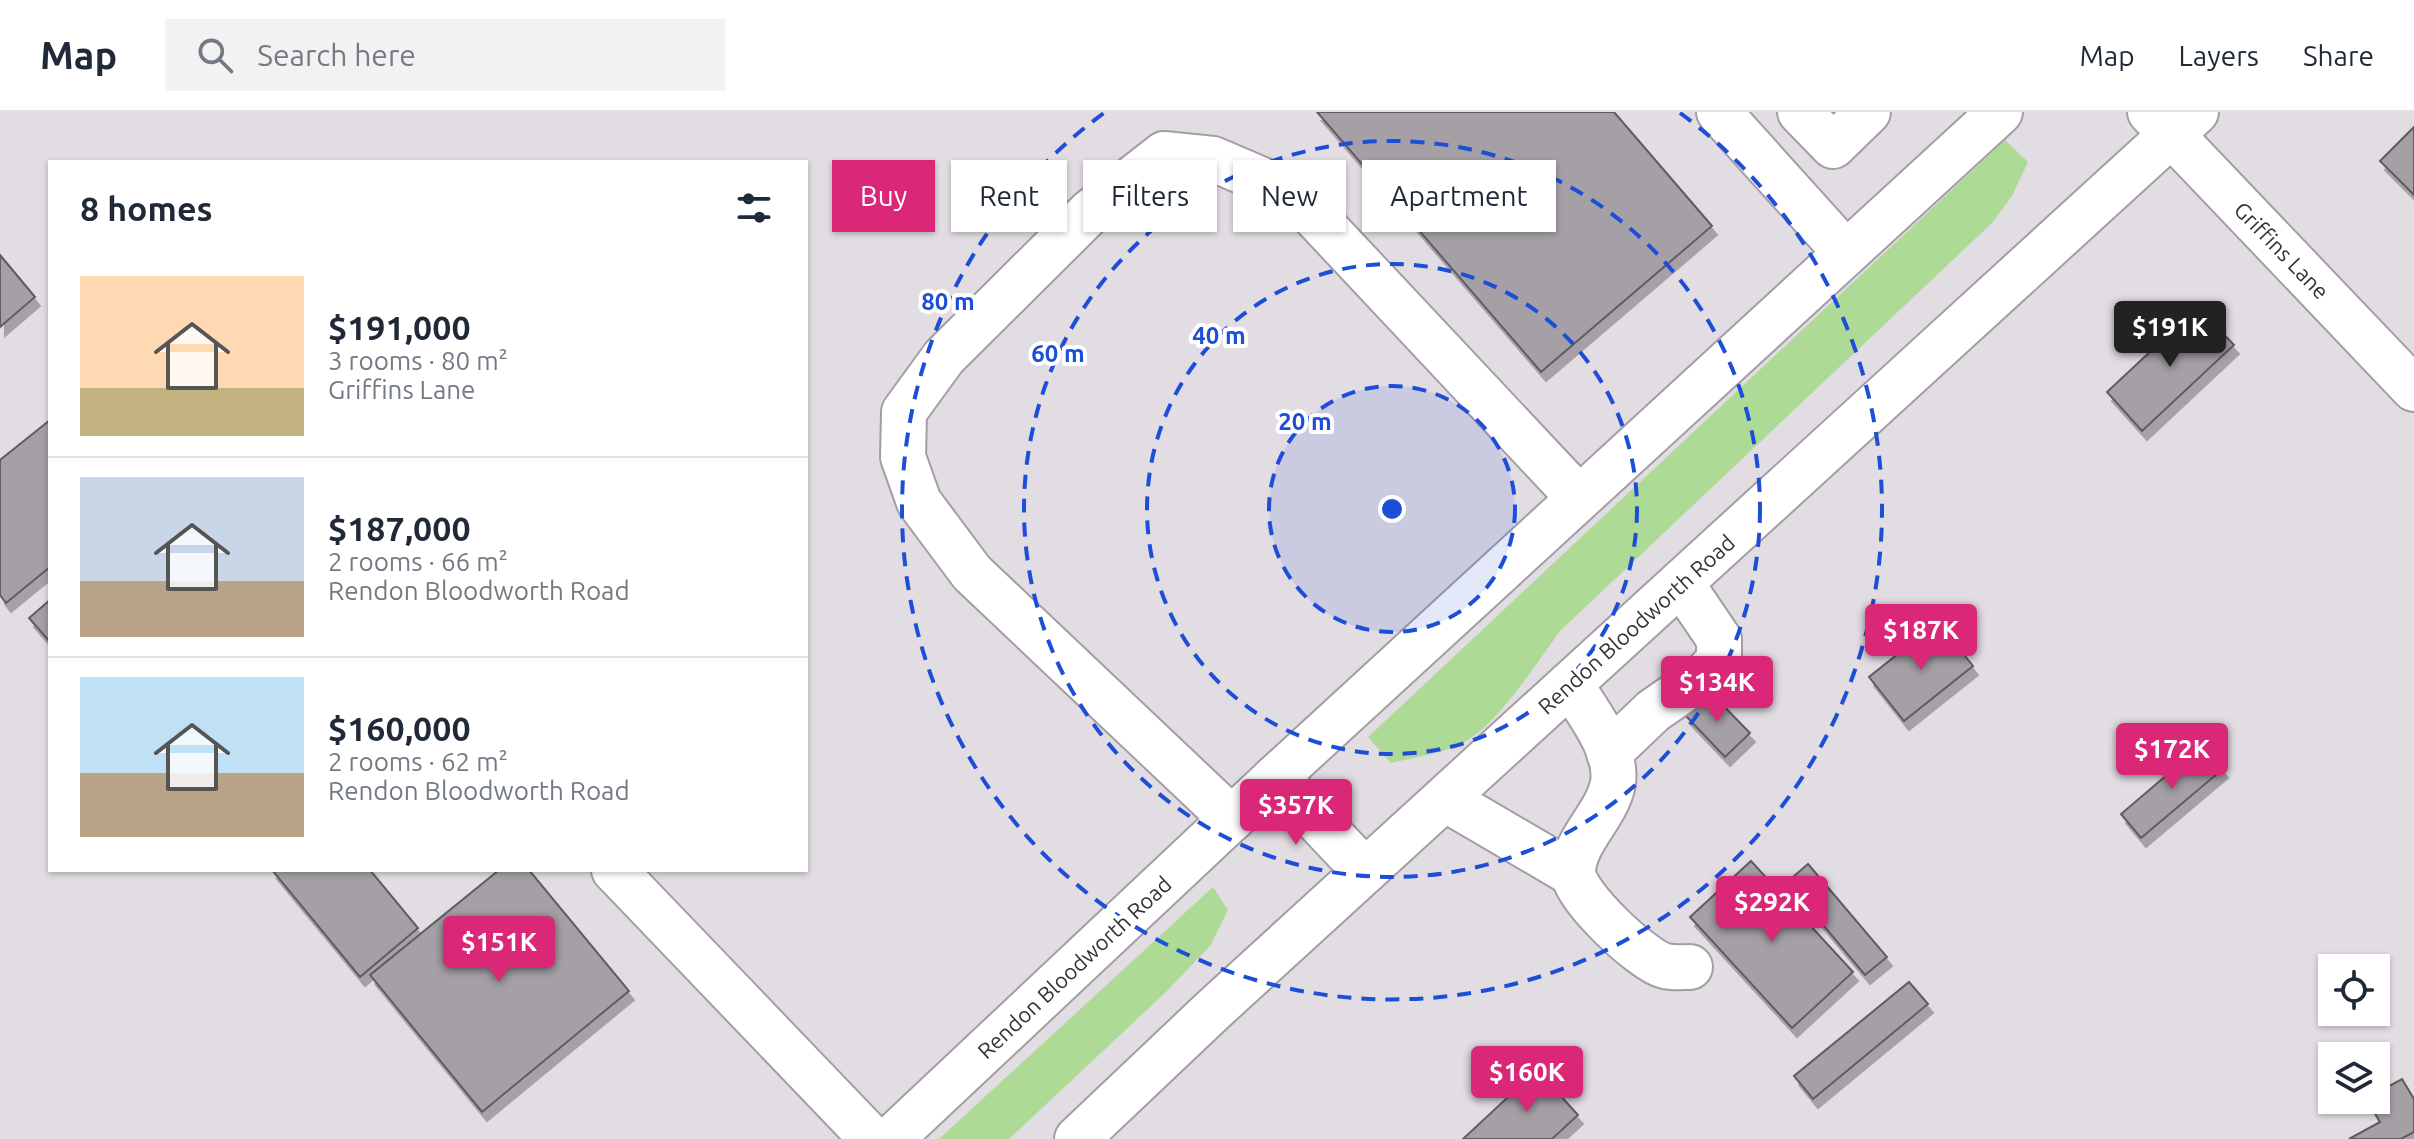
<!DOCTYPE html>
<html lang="en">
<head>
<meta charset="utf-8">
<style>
	:root { --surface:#fff; --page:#f2f2f3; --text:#1f2937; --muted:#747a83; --line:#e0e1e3; --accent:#db2777 }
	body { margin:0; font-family:Ubuntu,sans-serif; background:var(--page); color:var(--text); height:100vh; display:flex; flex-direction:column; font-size:30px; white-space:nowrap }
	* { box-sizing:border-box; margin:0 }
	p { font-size:26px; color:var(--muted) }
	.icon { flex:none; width:44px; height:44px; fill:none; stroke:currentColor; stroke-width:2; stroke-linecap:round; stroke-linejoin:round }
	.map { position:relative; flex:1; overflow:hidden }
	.panel { position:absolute; left:48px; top:48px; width:760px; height:712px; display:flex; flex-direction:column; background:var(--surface); border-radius:0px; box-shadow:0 2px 6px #0004 }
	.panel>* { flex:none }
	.guide { position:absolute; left:832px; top:48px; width:760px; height:72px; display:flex; gap:16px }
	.controls { position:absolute; left:2318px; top:842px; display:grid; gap:16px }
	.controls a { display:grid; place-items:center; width:72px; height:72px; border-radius:0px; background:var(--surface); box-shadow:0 2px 6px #0004; font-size:40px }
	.price { position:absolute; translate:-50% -68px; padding:0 18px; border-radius:8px; background:var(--accent); color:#fff; font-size:26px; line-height:52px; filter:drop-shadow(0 2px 4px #0008) }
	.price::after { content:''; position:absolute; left:50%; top:48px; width:24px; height:18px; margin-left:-12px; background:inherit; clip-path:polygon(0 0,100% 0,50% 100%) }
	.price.selected { background:#222; color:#fff }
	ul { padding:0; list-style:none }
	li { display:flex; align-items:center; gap:24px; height:200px; padding:0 32px }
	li+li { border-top:2px solid var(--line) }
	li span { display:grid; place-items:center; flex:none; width:224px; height:160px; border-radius:0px; color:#555 }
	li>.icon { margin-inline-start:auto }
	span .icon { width:96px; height:96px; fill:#fffc; stroke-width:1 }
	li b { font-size:34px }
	h2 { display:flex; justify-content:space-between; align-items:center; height:96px; padding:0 32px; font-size:34px }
	.pill { padding:0 28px; border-radius:0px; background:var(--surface); box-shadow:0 2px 6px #0004; font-size:28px; line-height:72px }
	.pill.selected { background:var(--accent); color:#fff }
	header { display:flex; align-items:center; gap:48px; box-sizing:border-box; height:112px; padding:0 40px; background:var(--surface); border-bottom:2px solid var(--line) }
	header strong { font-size:38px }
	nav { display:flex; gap:44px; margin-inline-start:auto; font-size:28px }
	.search { width:560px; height:72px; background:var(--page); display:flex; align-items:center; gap:20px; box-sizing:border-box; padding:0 28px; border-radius:0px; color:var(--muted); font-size:30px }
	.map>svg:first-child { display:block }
	.green { fill:#addb95 }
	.building { fill:#a59fa6; stroke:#605b61; stroke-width:2; filter:url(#shadow) }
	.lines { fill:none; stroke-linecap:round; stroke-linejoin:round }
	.minor-casing { stroke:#a39da4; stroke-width:48 }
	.major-casing { stroke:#a39da4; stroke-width:48 }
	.minor { stroke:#fff; stroke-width:44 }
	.major { stroke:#fff; stroke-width:44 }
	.ring { fill:none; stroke:#1d4ed8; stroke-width:4; stroke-dasharray:14 10 }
	.labels { text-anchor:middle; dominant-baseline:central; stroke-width:8; stroke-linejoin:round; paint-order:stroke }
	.street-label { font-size:22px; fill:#343234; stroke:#fff }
	.centre { fill:#1d4ed8; stroke:#fff; stroke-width:4 }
	.ring-label { font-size:24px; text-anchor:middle; font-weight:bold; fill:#1d4ed8; stroke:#fff; stroke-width:8; stroke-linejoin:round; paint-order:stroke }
</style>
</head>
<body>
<header>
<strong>Map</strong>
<div class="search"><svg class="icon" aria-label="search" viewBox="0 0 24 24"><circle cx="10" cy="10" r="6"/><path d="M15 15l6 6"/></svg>Search here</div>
<nav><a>Map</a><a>Layers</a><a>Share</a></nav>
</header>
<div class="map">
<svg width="2414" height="1027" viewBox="0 0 2414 1027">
	<defs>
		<filter id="shadow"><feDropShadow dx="5" dy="9" stdDeviation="0" flood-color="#0004"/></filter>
	</defs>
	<rect width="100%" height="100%" fill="#e2dce3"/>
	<g class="green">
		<path d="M2005,28L2028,50L2012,84L1992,111L1560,519C1538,549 1499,610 1468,628C1446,641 1416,645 1391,651L1368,625Z"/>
		<path d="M1213,775L1228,798L1210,834L1166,880L1009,1027H939Z"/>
	</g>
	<g class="building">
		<path d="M1317,0H1614L1712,114L1541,260Z"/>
		<path d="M2414,15V83L2380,49Z"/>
		<path d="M0,143L35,185L0,215Z"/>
		<path d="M2198,195L2234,233L2142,319L2107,280Z"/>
		<path d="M50,308V455L6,491L0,483V348Z"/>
		<path d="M50,488V530L29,506Z"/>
		<path d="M1938,510L1973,554L1904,609L1869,565Z"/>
		<path d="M1708,578L1750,621L1725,645L1684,602Z"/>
		<path d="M2202,633L2223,657L2141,726L2121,702Z"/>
		<path d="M1751,749L1853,860L1792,916L1690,805Z"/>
		<path d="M1808,752L1887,845L1865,863L1787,770Z"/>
		<path d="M272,758H370L418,816L360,865Z"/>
		<path d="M499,758H529L629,879L482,1000L370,863Z"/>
		<path d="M1909,870L1928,892L1813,987L1794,964Z"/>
		<path d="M1537,958L1578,1003L1552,1027H1463Z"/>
		<path d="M2402,967L2414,987V1020L2401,1027H2349L2380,1010L2367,988H2376V981Z"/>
	</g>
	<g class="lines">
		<g class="minor-casing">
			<g id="minor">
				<path d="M1719,0L1846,141"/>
				<path d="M1800,0L1833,34L1868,0"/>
				<path d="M2150,0L2414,277"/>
				<path d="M1570,572C1587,599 1618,637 1613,671C1607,704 1574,727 1573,760C1573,783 1643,849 1665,854C1673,856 1682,855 1690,855"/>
				<path d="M1609,641L1653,599L1706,562L1719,548V527L1681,471"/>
				<path d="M1445,687L1573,762"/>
				<path d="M1232,707L972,461L919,390L903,345L904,300L944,245L1090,100L1164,42L1213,47L1260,67L1305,94L1579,386"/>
				<path d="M614,758L872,1027"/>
			</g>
		</g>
		<g class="major-casing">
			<g id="major">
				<path d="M1276,665L1365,759"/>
				<path d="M891,1027L1276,665L2000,0"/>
				<path d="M1077,1027L1212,899L2196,0"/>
			</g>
		</g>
		<use href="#minor" class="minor"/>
		<use href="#major" class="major"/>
	</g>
	<circle cx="1392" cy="397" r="123" fill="#1d4ed8" fill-opacity=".12"/>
	<g class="ring">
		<circle cx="1392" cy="397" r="123"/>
		<circle cx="1392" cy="397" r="245"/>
		<circle cx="1392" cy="397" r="368"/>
		<path d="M1680 1A490 490 0 1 1 1104 1"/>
	</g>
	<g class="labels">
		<g class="street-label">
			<text transform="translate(2282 138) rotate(46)">Griffins Lane</text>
			<text transform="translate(1636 512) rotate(-42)">Rendon Bloodworth Road</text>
			<text transform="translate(1074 855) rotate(-43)">Rendon Bloodworth Road</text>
		</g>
	</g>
	<circle cx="1392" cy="397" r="12" class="centre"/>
	<g class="ring-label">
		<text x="948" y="198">80 m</text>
		<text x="1219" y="232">40 m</text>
		<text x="1058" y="250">60 m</text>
		<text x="1305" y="318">20 m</text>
	</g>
</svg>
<div class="controls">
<a><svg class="icon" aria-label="locate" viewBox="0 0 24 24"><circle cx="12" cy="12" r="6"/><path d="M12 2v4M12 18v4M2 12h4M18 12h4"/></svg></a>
<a><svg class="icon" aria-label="layers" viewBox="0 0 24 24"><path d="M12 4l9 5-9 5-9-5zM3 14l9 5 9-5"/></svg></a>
</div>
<b class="price selected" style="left:2170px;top:257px">$191K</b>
<b class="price" style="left:1921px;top:560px">$187K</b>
<b class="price" style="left:1717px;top:612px">$134K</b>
<b class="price" style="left:2172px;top:679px">$172K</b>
<b class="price" style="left:1296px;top:735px">$357K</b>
<b class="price" style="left:1772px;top:832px">$292K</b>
<b class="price" style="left:499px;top:872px">$151K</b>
<b class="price" style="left:1527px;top:1002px">$160K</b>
<div class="guide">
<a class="pill selected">Buy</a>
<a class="pill">Rent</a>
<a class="pill">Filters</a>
<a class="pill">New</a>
<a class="pill">Apartment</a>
</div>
<section class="panel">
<h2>8 homes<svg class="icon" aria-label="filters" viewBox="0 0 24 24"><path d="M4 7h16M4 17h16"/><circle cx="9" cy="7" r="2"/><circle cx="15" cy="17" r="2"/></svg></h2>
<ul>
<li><span style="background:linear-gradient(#ffd9b3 70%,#c2b280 0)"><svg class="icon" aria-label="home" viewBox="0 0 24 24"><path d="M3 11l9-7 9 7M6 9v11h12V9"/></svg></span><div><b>$191,000</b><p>3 rooms · 80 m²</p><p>Griffins Lane</p></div></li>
<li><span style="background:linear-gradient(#c9d6e8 65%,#b9a48a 0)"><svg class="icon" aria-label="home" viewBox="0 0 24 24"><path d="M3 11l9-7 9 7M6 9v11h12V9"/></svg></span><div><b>$187,000</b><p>2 rooms · 66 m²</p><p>Rendon Bloodworth Road</p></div></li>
<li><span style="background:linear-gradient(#bfe0f5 60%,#b9a48a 0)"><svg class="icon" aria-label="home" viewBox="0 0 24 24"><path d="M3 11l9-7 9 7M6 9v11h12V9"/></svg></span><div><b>$160,000</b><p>2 rooms · 62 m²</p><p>Rendon Bloodworth Road</p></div></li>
</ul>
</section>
</div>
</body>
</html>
